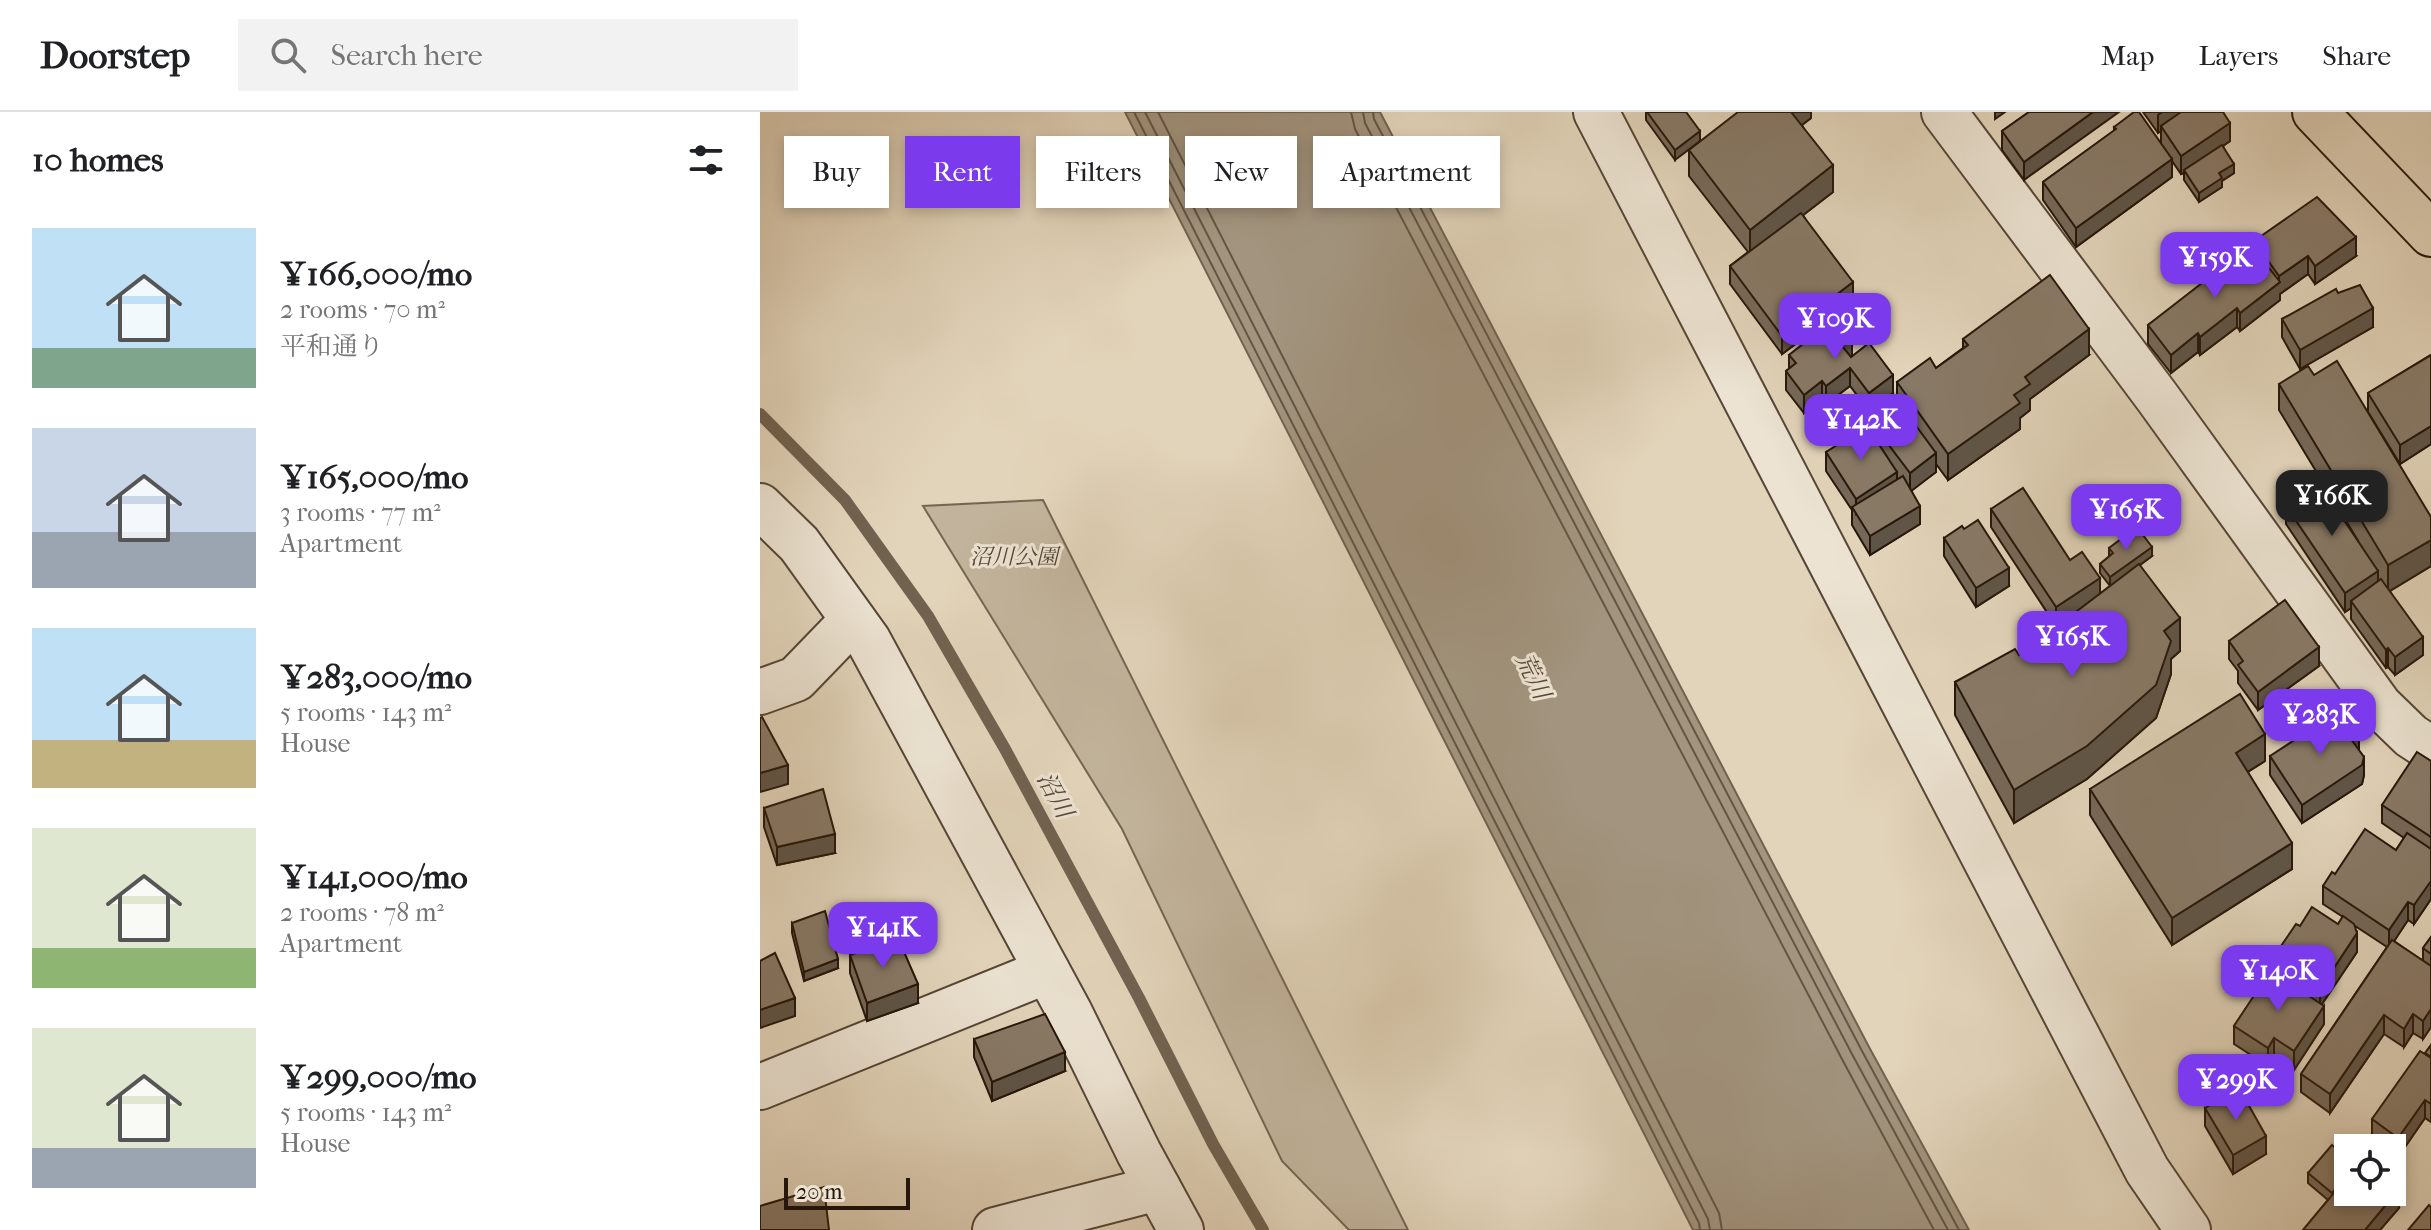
<!DOCTYPE html>
<html lang="en">
<head>
<meta charset="utf-8">
<style>
	:root { --surface:#fff; --page:#f2f2f2; --text:#202124; --muted:#757577; --line:#e0e0e0; --accent:#7c3aed }
	body { margin:0; font-family:"IM FELL French Canon","Noto Serif JP",serif; background:var(--page); color:var(--text); height:100vh; display:flex; flex-direction:column; font-size:30px; white-space:nowrap }
	* { box-sizing:border-box; margin:0 }
	p { font-size:26px; color:var(--muted) }
	.icon { flex:none; width:44px; height:44px; fill:none; stroke:currentColor; stroke-width:2; stroke-linecap:round; stroke-linejoin:round }
	.map { position:relative; flex:1; overflow:hidden }
	.side { display:flex; flex-direction:column; background:var(--surface); width:760px }
	.side>* { flex:none }
	.top-card { position:absolute; left:24px; top:24px; width:760px; height:72px; display:flex; gap:16px }
	.controls { position:absolute; left:1574px; top:1022px; display:grid; gap:16px }
	.controls a { display:grid; place-items:center; width:72px; height:72px; border-radius:0px; background:var(--surface); box-shadow:0 4px 12px #0003; font-size:40px }
	.scale { position:absolute; left:24px; bottom:20px; width:126px; box-sizing:border-box; padding-left:8px; border:4px solid #27170a; border-top:0; font-size:22px; line-height:28px; white-space:nowrap; color:#27170a; -webkit-text-stroke:6px #ece3d2; paint-order:stroke }
	.price { position:absolute; translate:-50% -68px; padding:0 18px; border-radius:16px; background:var(--accent); color:#fff; font-size:26px; line-height:52px; filter:drop-shadow(0 2px 4px #0008) }
	.price::after { content:''; position:absolute; left:50%; top:48px; width:24px; height:18px; margin-left:-12px; background:inherit; clip-path:polygon(0 0,100% 0,50% 100%) }
	.price.current { background:#222; color:#fff }
	ul { padding:0; list-style:none }
	li { display:flex; align-items:center; gap:24px; height:200px; padding:0 32px }
	li span { display:grid; place-items:center; flex:none; width:224px; height:160px; border-radius:0px; color:#555 }
	li>.icon { margin-inline-start:auto }
	span .icon { width:96px; height:96px; fill:#fffc; stroke-width:1 }
	li b { font-size:34px }
	h2 { display:flex; justify-content:space-between; align-items:center; height:96px; padding:0 32px; font-size:34px }
	.pill { padding:0 28px; border-radius:0px; background:var(--surface); box-shadow:0 4px 12px #0003; font-size:28px; line-height:72px }
	.pill.current { background:var(--accent); color:#fff }
	header { display:flex; align-items:center; gap:48px; box-sizing:border-box; height:112px; padding:0 40px; background:var(--surface); border-bottom:2px solid var(--line) }
	header strong { font-size:38px }
	nav { display:flex; gap:44px; margin-inline-start:auto; font-size:28px }
	.search { width:560px; height:72px; background:var(--page); display:flex; align-items:center; gap:20px; box-sizing:border-box; padding:0 28px; border-radius:0px; color:var(--muted); font-size:30px }
	main { display:flex; flex:1; min-height:0 }
	.map>svg:first-child { display:block }
	.green { fill:#c2b49c; stroke:#746653; stroke-width:2 }
	.water { fill:#a2947e; stroke:#716250; stroke-width:2 }
	.lines { fill:none; stroke-linecap:round; stroke-linejoin:round }
	.shore { stroke:#645644; stroke-width:2 }
	.stream { stroke:#716250; stroke-width:12 }
	.minor-casing { stroke:#564636; stroke-width:48 }
	.highway-casing { stroke:#27170a; stroke-width:48 }
	.minor { stroke:#ece3d2; stroke-width:44 }
	.highway { stroke:#e2d4ba; stroke-width:44 }
	.wall { fill:#756858; stroke:#27170a; stroke-width:2 }
	.shaded-wall { fill:#5f5547; stroke:#27170a; stroke-width:2 }
	.building { fill:#887966; stroke:#27170a; stroke-width:2 }
	.labels { text-anchor:middle; dominant-baseline:central; stroke-width:6; stroke-linejoin:round; paint-order:stroke }
	.park-label { font-size:22px; font-style:italic; fill:#564636; stroke:#ece3d2 }
	.water-label { font-size:24px; font-style:italic; fill:#584938; stroke:#ece3d2 }
</style>
</head>
<body>
<header>
<strong>Doorstep</strong>
<div class="search"><svg class="icon" aria-label="search" viewBox="0 0 24 24"><circle cx="10" cy="10" r="6"/><path d="M15 15l6 6"/></svg>Search here</div>
<nav><a>Map</a><a>Layers</a><a>Share</a></nav>
</header>
<main>
<section class="side">
<h2>10 homes<svg class="icon" aria-label="filters" viewBox="0 0 24 24"><path d="M4 7h16M4 17h16"/><circle cx="9" cy="7" r="2"/><circle cx="15" cy="17" r="2"/></svg></h2>
<ul>
<li><span style="background:linear-gradient(#bfe0f5 75%,#7fa58c 0)"><svg class="icon" aria-label="home" viewBox="0 0 24 24"><path d="M3 11l9-7 9 7M6 9v11h12V9"/></svg></span><div><b>¥166,000/mo</b><p>2 rooms · 70 m²</p><p>平和通り</p></div></li>
<li><span style="background:linear-gradient(#c9d6e8 65%,#9aa5b1 0)"><svg class="icon" aria-label="home" viewBox="0 0 24 24"><path d="M3 11l9-7 9 7M6 9v11h12V9"/></svg></span><div><b>¥165,000/mo</b><p>3 rooms · 77 m²</p><p>Apartment</p></div></li>
<li><span style="background:linear-gradient(#bfe0f5 70%,#c2b280 0)"><svg class="icon" aria-label="home" viewBox="0 0 24 24"><path d="M3 11l9-7 9 7M6 9v11h12V9"/></svg></span><div><b>¥283,000/mo</b><p>5 rooms · 143 m²</p><p>House</p></div></li>
<li><span style="background:linear-gradient(#dfe7d0 75%,#8fb573 0)"><svg class="icon" aria-label="home" viewBox="0 0 24 24"><path d="M3 11l9-7 9 7M6 9v11h12V9"/></svg></span><div><b>¥141,000/mo</b><p>2 rooms · 78 m²</p><p>Apartment</p></div></li>
<li><span style="background:linear-gradient(#dfe7d0 75%,#9aa5b1 0)"><svg class="icon" aria-label="home" viewBox="0 0 24 24"><path d="M3 11l9-7 9 7M6 9v11h12V9"/></svg></span><div><b>¥299,000/mo</b><p>5 rooms · 143 m²</p><p>House</p></div></li>
</ul>
</section>
<div class="map">
<svg width="1671" height="1118" viewBox="0 0 1671 1118">
	<rect width="100%" height="100%" fill="#e2d4ba"/>
	<filter id="stains"><feTurbulence type="fractalNoise" baseFrequency=".0025" numOctaves="4"/><feColorMatrix values="0 0 0 0 .2 0 0 0 0 .09 0 0 0 0 .02 0 0 0 .5 -.17"/></filter>
	<radialGradient id="worn" r=".72"><stop offset=".6" stop-color="#630" stop-opacity="0"/><stop offset="1" stop-color="#630" stop-opacity=".3"/></radialGradient>
	<path class="green" d="M283,388L648,1118H589L522,1049L362,717L163,394Z"/>
	<path class="water" d="M365,0H620L1109,935L1209,1118H933Z"/>
	<g class="lines">
		<g class="shore">
			<path d="M374,0L939,1111L940,1118"/>
			<path d="M385,0L948,1107L950,1118"/>
			<path d="M398,0L959,1101L962,1118"/>
			<path d="M591,0L595,17L1083,949L1174,1118"/>
			<path d="M603,0L605,11L1093,944L1188,1118"/>
			<path d="M613,0L614,7L1102,939L1199,1118"/>
		</g>
		<path class="stream" d="M0,302L85,388L168,504L245,637L379,886L453,1032L503,1118"/>
		<g class="minor-casing">
			<g id="minor">
				<path d="M836,0L1387,1058L1428,1118"/>
				<path d="M1184,0L1397,285L1620,594L1651,624L1671,637"/>
				<path d="M0,394L39,432L108,528L310,901L379,1041L421,1118"/>
				<path d="M0,580L36,567L93,508"/>
				<path d="M0,975L287,859"/>
				<path d="M235,1118L398,1076"/>
			</g>
		</g>
		<g class="highway-casing">
			<path id="highway" d="M1555,0L1671,122"/>
		</g>
		<use href="#minor" class="minor"/>
		<use href="#highway" class="highway"/>
	</g>
	<g class="wall">
		<path d="M886,0H926L915,48L886,8Z"/>
		<path d="M1051,0V6L1042,13L1073,80L1043,103L1093,189L1022,242L970,172V154L988,140L929,64V38Z"/>
		<path d="M1269,0L1264,68L1242,38V19Z"/>
		<path d="M1383,0H1463L1470,29L1463,34L1474,61L1462,69V75L1439,90L1424,68V61L1421,62L1412,49V65L1316,135L1283,88V70L1354,19V15L1401,31V19L1398,21Z"/>
		<path d="M1494,129L1596,144L1555,172L1548,162L1520,182V188L1480,219L1477,215L1440,243L1438,240L1411,261L1388,232V213L1494,138Z"/>
		<path d="M1578,181L1613,215L1540,257L1522,225V207Z"/>
		<path d="M1203,227L1329,243L1270,287V298L1260,306V317L1188,368L1176,352V360L1151,378L1160,412L1110,443L1092,413V398L1066,359V340L1113,322V312L1137,294V270L1176,256L1203,236Z"/>
		<path d="M1029,243L1092,245L1133,281L1109,299L1090,274L1066,292L1062,287L1044,301L1026,278V259L1029,257Z"/>
		<path d="M1671,243V332L1640,352L1608,300V281Z"/>
		<path d="M1554,263L1671,405V454L1630,479L1663,543L1635,563L1628,555L1626,556L1591,507V496L1585,500L1526,412V394L1597,427L1519,298V272Z"/>
		<path d="M1231,397L1310,448L1340,482L1350,474L1340,461V452L1349,445V436L1392,444L1380,453L1420,539L1411,547V562L1396,606L1327,667L1254,711L1195,603V570L1259,543L1313,502L1296,514L1231,415Z"/>
		<path d="M1184,426L1249,474L1216,495L1184,444Z"/>
		<path d="M1469,529L1559,554L1498,598L1478,571V559L1469,547Z"/>
		<path d="M1510,644L1604,663L1602,672L1542,711L1510,663Z"/>
		<path d="M1505,649L1488,660L1532,757L1412,833L1330,703V677Z"/>
		<path d="M1671,649V787L1654,812L1648,808L1634,829L1663,849V836L1671,825V915L1663,927L1653,921L1644,935L1624,922L1570,1001L1541,980V962L1627,835L1595,814L1597,840L1562,892L1564,912L1534,958L1514,944L1508,954L1474,932V914L1495,883V874L1513,860V846L1540,814L1578,812L1583,805L1563,792V774L1575,762L1636,738L1644,726L1622,711V693Z"/>
		<path d="M4,696L75,741L17,753L4,715Z"/>
		<path d="M32,811L78,856L44,869L32,821Z"/>
		<path d="M90,843L158,891L107,909L90,861Z"/>
		<path d="M214,927L305,959L232,989L214,945Z"/>
		<path d="M1671,933V1010L1665,1006L1638,1045L1632,1040V1036H1626L1612,1026V1007L1665,942Z"/>
		<path d="M1445,996L1506,1042L1473,1062L1445,1014Z"/>
		<path d="M1548,1061L1639,1096L1620,1118H1543L1568,1088L1548,1071Z"/>
	</g>
	<g class="shaded-wall">
		<path d="M1029,0H1051V6L1029,23Z"/>
		<path d="M1235,0H1245L1235,7Z"/>
		<path d="M1333,0H1359L1264,68V50Z"/>
		<path d="M1402,0H1427L1401,14V19L1398,21V3Z"/>
		<path d="M1470,11V29L1425,60L1424,58V61L1421,62V44Z"/>
		<path d="M940,19V29L915,48V38Z"/>
		<path d="M1412,47V65L1316,135V116Z"/>
		<path d="M1474,52V61L1462,69V75L1439,90V81L1459,61Z"/>
		<path d="M1073,53V80L990,144V118Z"/>
		<path d="M1596,125V144L1555,172V154Z"/>
		<path d="M1548,144V162L1520,182V188L1480,219V201L1519,171V164Z"/>
		<path d="M1093,170V189L1022,242V224Z"/>
		<path d="M1477,196V215L1440,243V225Z"/>
		<path d="M1613,196V215L1540,257V238Z"/>
		<path d="M1329,217V243L1270,287V298L1260,306V317L1188,368V342L1254,283L1265,265Z"/>
		<path d="M1438,221V240L1411,261V243Z"/>
		<path d="M1092,226V245L1082,252V234Z"/>
		<path d="M1090,256V274L1066,292V274Z"/>
		<path d="M1133,263V281L1109,299V281Z"/>
		<path d="M1062,269V287L1044,301V283Z"/>
		<path d="M1671,314V332L1640,352V333Z"/>
		<path d="M1176,341V360L1150,380V361Z"/>
		<path d="M1137,360V378L1096,402V387Z"/>
		<path d="M1160,394V412L1110,443V424Z"/>
		<path d="M1671,428V454L1628,480V453Z"/>
		<path d="M1392,435V444L1350,475V465Z"/>
		<path d="M1249,456V474L1216,495V476Z"/>
		<path d="M1618,459V477L1591,489V496L1585,500V481Z"/>
		<path d="M1340,466V484L1296,514V495Z"/>
		<path d="M1420,506V539L1411,547V562L1396,606L1327,667L1254,711V678L1404,519Z"/>
		<path d="M1663,525V543L1635,563V545Z"/>
		<path d="M1559,535V554L1498,598V580Z"/>
		<path d="M1628,536V555L1626,556V538Z"/>
		<path d="M1505,622V649L1476,667V641Z"/>
		<path d="M1599,622V641L1591,627Z"/>
		<path d="M1604,645V663L1602,672L1542,711V693Z"/>
		<path d="M28,653V672L0,680V661Z"/>
		<path d="M75,722V741L17,753V735Z"/>
		<path d="M1532,731V757L1412,833V806Z"/>
		<path d="M1671,760V787L1654,812V793Z"/>
		<path d="M1648,790V808L1629,837V818Z"/>
		<path d="M1597,821V840L1560,895V877Z"/>
		<path d="M78,847V856L44,869V860Z"/>
		<path d="M158,872V891L107,909V891Z"/>
		<path d="M35,886V904L0,916V898Z"/>
		<path d="M1564,894V912L1534,958V939Z"/>
		<path d="M1671,897V915L1663,927V909Z"/>
		<path d="M1653,902V921L1644,935V917Z"/>
		<path d="M1624,903V922L1570,1001V982Z"/>
		<path d="M1514,926V944L1508,954V936Z"/>
		<path d="M305,940V959L232,989V970Z"/>
		<path d="M1665,988V1006L1638,1045V1026Z"/>
		<path d="M1506,1024V1042L1473,1062V1043Z"/>
		<path d="M1639,1077V1096L1620,1118H1605Z"/>
	</g>
	<g class="building">
		<path d="M887,0H926L940,19L915,38Z"/>
		<path d="M978,0H1031L1073,53L990,118L929,38Z"/>
		<path d="M1269,0H1333L1264,50L1242,19Z"/>
		<path d="M1374,0H1379L1412,47L1316,116L1283,70L1356,17L1354,15Z"/>
		<path d="M1421,0H1463L1470,11L1421,44L1401,14Z"/>
		<path d="M1462,33L1474,52L1459,61L1462,66L1439,81L1424,58Z"/>
		<path d="M1557,85L1596,125L1555,154L1548,144L1519,164L1494,129Z"/>
		<path d="M1041,101L1093,170L1022,224L970,154Z"/>
		<path d="M1491,133L1520,170L1480,201L1477,196L1440,225L1438,221L1411,243L1388,213Z"/>
		<path d="M1290,163L1329,217L1265,265L1270,272L1254,283L1260,291L1188,342L1137,270L1170,246L1176,256L1208,233L1203,227Z"/>
		<path d="M1600,173L1613,196L1540,238L1522,207L1576,177L1578,181Z"/>
		<path d="M1076,206L1092,226L1082,234L1091,245L1109,231L1133,263L1109,281L1090,256L1066,274L1062,269L1044,283L1026,259L1036,251L1029,243Z"/>
		<path d="M1671,243V314L1640,333L1608,281Z"/>
		<path d="M1577,249L1671,405V428L1628,453L1519,272L1548,254L1554,263Z"/>
		<path d="M1140,292L1176,341L1150,361L1113,312Z"/>
		<path d="M1107,314L1137,360L1096,387L1066,340Z"/>
		<path d="M1143,364L1160,394L1110,424L1092,395Z"/>
		<path d="M1559,371L1618,459L1585,481L1526,394Z"/>
		<path d="M1263,376L1310,448L1322,440L1340,466L1296,495L1231,397Z"/>
		<path d="M1218,408L1249,456L1216,476L1184,426L1202,414L1204,417Z"/>
		<path d="M1377,415L1392,435L1350,465L1340,452L1353,441L1349,436Z"/>
		<path d="M1379,452L1420,506L1404,519L1411,529L1396,573L1327,634L1254,678L1195,570L1255,537L1259,543Z"/>
		<path d="M1621,467L1663,525L1635,545L1628,536L1626,538L1591,489Z"/>
		<path d="M1525,488L1559,535L1498,580L1478,553L1483,549L1469,529Z"/>
		<path d="M1480,582L1505,622L1476,641L1532,731L1412,806L1330,677Z"/>
		<path d="M1582,597L1599,622L1591,627L1604,645L1602,653L1542,693L1510,644Z"/>
		<path d="M2,605L28,653L0,661V606Z"/>
		<path d="M1657,640L1671,649V725L1622,693Z"/>
		<path d="M63,677L75,722L17,735L4,696Z"/>
		<path d="M1605,717L1636,738L1647,721L1671,737V769L1654,793L1648,790L1629,818L1563,774L1572,760L1575,762Z"/>
		<path d="M1552,795L1578,812L1583,804L1594,812L1597,821L1560,877L1513,846L1536,812L1540,814Z"/>
		<path d="M65,799L78,847L44,860L32,811Z"/>
		<path d="M1671,825V842L1663,836Z"/>
		<path d="M138,826L158,872L107,891L90,843Z"/>
		<path d="M1632,828L1671,854V897L1663,909L1653,902L1644,917L1624,903L1570,982L1541,962Z"/>
		<path d="M15,841L35,886L0,898V849Z"/>
		<path d="M1507,856L1564,894L1534,939L1514,926L1508,936L1474,914L1499,876L1495,874Z"/>
		<path d="M285,902L305,940L232,970L214,927Z"/>
		<path d="M1671,933V945L1665,941Z"/>
		<path d="M1660,939L1671,946V992L1665,988L1638,1026L1612,1007Z"/>
		<path d="M1479,976L1506,1024L1473,1043L1445,996Z"/>
		<path d="M1572,1033L1588,1046V1063L1572,1081L1548,1061Z"/>
		<path d="M1588,1064V1080H1632V1072L1639,1077L1605,1118H1543Z"/>
		<path d="M64,1075L69,1118H0V1094Z"/>
		<path d="M1669,1093L1671,1095V1118H1648Z"/>
	</g>
	<g class="labels">
		<g class="park-label">
			<text x="254" y="445">沼川公園</text>
		</g>
		<g class="water-label">
			<text transform="translate(773 564) rotate(64)">荒川</text>
			<text transform="translate(295 683) rotate(62)">沼川</text>
		</g>
	</g>
	<rect width="100%" height="100%" filter="url(#stains)"/>
	<rect width="100%" height="100%" fill="url(#worn)"/>
</svg>
<div class="controls">
<a><svg class="icon" aria-label="locate" viewBox="0 0 24 24"><circle cx="12" cy="12" r="6"/><path d="M12 2v4M12 18v4M2 12h4M18 12h4"/></svg></a>
</div>
<div class="scale">20 m</div>
<b class="price" style="left:1455px;top:188px">¥159K</b>
<b class="price" style="left:1075px;top:249px">¥109K</b>
<b class="price" style="left:1101px;top:350px">¥142K</b>
<b class="price current" style="left:1572px;top:426px">¥166K</b>
<b class="price" style="left:1366px;top:440px">¥165K</b>
<b class="price" style="left:1312px;top:567px">¥165K</b>
<b class="price" style="left:1560px;top:645px">¥283K</b>
<b class="price" style="left:123px;top:858px">¥141K</b>
<b class="price" style="left:1518px;top:901px">¥140K</b>
<b class="price" style="left:1476px;top:1010px">¥299K</b>
<div class="top-card">
<a class="pill">Buy</a>
<a class="pill current">Rent</a>
<a class="pill">Filters</a>
<a class="pill">New</a>
<a class="pill">Apartment</a>
</div>
</div>
</main>
</body>
</html>
